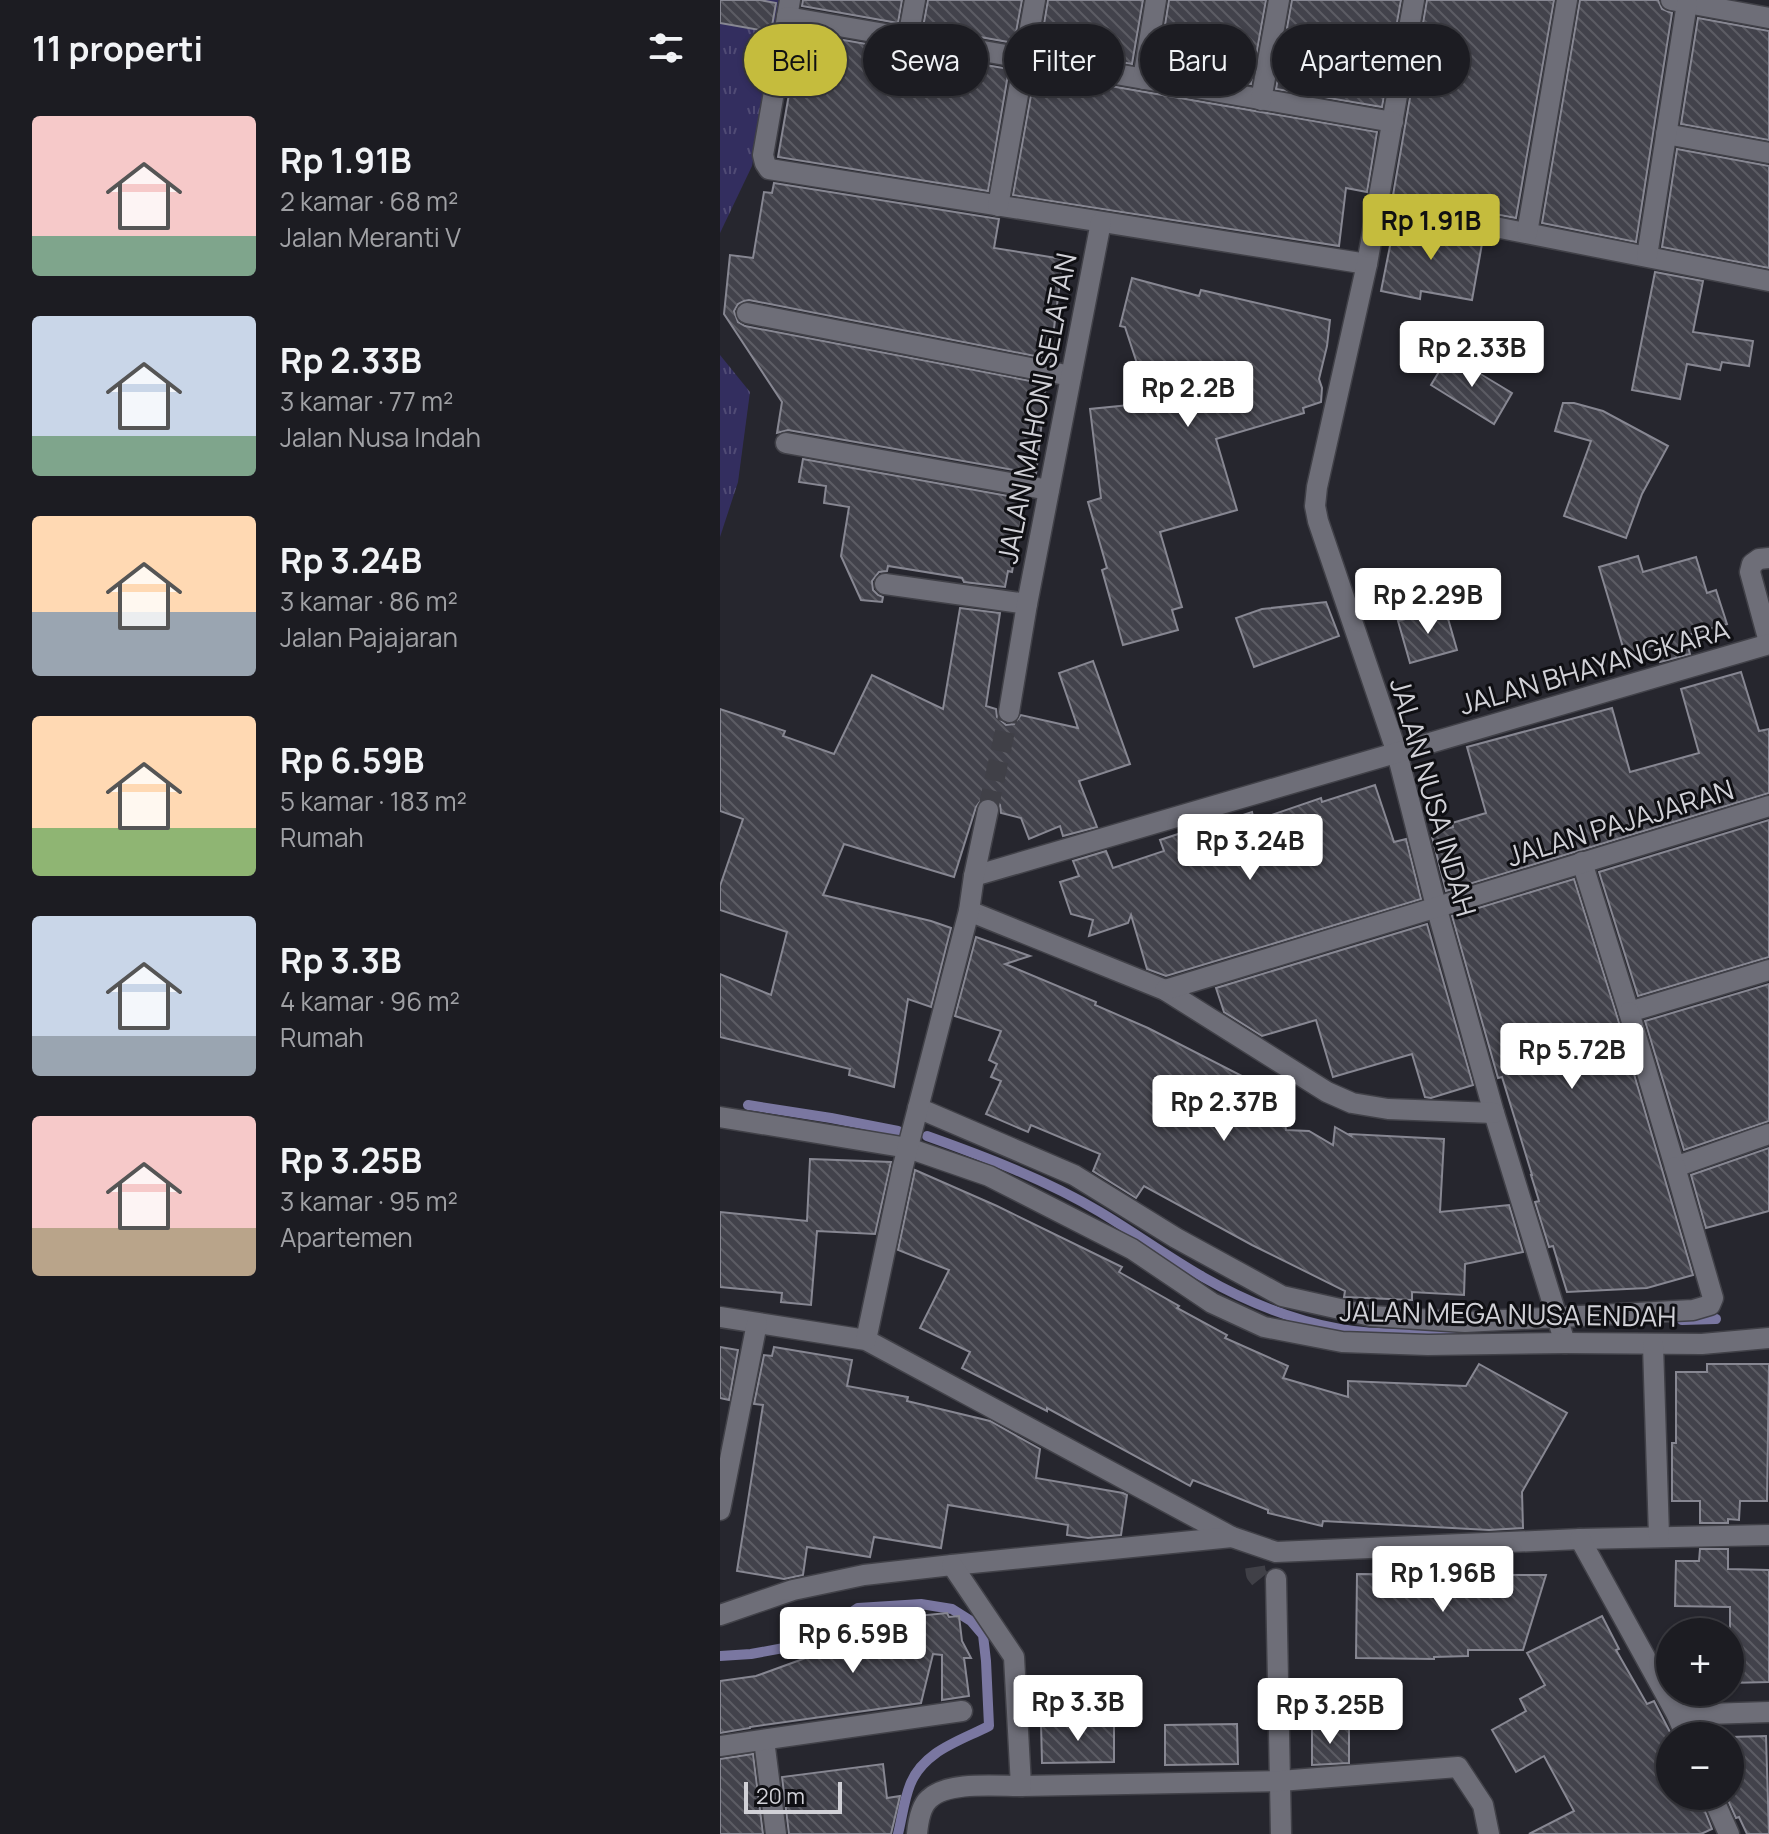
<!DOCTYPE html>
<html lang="id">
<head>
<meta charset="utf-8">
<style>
	:root { --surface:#1c1c22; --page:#29292f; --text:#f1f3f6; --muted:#a0a1a5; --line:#3a3a40; --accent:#c5bc3d }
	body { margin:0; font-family:Manrope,sans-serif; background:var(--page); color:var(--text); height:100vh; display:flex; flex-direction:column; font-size:30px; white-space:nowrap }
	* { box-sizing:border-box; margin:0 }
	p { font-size:26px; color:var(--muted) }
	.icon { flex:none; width:44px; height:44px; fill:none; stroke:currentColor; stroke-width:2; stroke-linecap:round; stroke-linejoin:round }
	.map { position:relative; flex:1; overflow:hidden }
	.panel { display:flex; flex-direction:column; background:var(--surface); width:720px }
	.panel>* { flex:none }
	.guide { position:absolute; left:24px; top:24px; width:760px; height:72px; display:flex; gap:16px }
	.fabs { position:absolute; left:936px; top:1618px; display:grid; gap:16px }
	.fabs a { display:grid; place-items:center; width:88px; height:88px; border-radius:50%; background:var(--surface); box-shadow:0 2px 6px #0004,0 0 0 2px var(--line); font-size:40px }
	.scale { position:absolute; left:24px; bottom:20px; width:98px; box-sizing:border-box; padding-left:8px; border:4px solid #d1d1d7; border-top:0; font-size:22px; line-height:28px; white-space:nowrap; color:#d1d1d7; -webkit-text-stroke:6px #0f0f13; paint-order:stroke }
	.price { position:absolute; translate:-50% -68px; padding:0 18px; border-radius:8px; background:#fff; color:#222; font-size:26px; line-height:52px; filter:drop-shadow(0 2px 4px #0008) }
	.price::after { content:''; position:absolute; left:50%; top:48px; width:24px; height:18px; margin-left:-12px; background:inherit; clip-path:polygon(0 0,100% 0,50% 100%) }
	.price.active { background:var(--accent); color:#111 }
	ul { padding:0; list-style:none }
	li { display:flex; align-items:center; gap:24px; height:200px; padding:0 32px }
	li span { display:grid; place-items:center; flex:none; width:224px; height:160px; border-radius:8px; color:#555 }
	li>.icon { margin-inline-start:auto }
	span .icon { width:96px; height:96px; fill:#fffc; stroke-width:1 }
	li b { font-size:34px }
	h2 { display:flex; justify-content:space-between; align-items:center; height:96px; padding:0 32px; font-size:34px }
	.tag { padding:0 28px; border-radius:36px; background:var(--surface); box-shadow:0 2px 6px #0004,0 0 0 2px var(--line); font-size:28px; line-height:72px }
	.tag.active { background:var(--accent); color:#111 }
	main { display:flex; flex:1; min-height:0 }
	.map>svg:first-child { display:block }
	.grass { fill:url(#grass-tufts) }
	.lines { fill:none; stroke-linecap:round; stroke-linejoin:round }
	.stream { stroke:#7a77a1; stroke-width:10 }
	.building { fill:url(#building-back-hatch); stroke:#878792; stroke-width:2 }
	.minor-tunnel { stroke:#404047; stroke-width:20; stroke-dasharray:20 10; stroke-linecap:butt }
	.minor-casing { stroke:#414148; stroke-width:23 }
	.minor { stroke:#6e6e78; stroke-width:20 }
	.labels { text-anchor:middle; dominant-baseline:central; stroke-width:6; stroke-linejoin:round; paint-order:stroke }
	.street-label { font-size:28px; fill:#d1d1d7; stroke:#0f0f13 }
</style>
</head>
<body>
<main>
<section class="panel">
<h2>11 properti<svg class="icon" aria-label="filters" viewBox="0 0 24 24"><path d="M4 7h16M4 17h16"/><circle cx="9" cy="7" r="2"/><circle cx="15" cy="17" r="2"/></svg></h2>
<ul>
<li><span style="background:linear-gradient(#f6c9c9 75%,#7fa58c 0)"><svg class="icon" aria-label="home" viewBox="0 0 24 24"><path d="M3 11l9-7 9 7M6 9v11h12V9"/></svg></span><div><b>Rp 1.91B</b><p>2 kamar · 68 m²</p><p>Jalan Meranti V</p></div></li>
<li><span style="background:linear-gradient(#c9d6e8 75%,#7fa58c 0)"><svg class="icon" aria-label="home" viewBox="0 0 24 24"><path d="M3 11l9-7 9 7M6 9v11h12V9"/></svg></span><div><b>Rp 2.33B</b><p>3 kamar · 77 m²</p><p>Jalan Nusa Indah</p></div></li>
<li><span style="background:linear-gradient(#ffd9b3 60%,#9aa5b1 0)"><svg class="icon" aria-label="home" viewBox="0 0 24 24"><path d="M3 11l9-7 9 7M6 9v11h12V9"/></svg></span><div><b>Rp 3.24B</b><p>3 kamar · 86 m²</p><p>Jalan Pajajaran</p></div></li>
<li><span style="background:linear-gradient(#ffd9b3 70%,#8fb573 0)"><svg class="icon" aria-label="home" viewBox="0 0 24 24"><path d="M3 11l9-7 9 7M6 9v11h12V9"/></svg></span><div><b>Rp 6.59B</b><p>5 kamar · 183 m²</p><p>Rumah</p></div></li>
<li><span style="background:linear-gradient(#c9d6e8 75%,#9aa5b1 0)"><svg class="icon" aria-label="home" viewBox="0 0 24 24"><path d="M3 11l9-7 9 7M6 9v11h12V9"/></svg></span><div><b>Rp 3.3B</b><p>4 kamar · 96 m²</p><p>Rumah</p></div></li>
<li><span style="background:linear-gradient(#f6c9c9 70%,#b9a48a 0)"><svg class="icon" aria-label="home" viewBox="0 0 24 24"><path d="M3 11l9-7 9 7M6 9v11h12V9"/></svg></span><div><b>Rp 3.25B</b><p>3 kamar · 95 m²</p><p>Apartemen</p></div></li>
</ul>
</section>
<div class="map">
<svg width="1049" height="1834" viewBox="0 0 1049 1834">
	<defs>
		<pattern id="grass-tufts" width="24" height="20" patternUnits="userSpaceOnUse" patternTransform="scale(2)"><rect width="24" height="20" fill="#332e5f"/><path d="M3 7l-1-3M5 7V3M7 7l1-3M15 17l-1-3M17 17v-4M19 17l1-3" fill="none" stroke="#504b75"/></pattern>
		<pattern id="building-back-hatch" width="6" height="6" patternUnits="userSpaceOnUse" patternTransform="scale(2)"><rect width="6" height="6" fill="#42424b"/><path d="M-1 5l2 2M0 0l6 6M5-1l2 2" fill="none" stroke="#5c5c64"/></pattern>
	</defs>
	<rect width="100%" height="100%" fill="#26262e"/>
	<g class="grass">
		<path d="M0,0H61L32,166L0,233Z"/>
		<path d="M0,355L30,392L18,482L0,537Z"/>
	</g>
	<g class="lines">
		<g class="stream">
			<path d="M28,1105L111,1118L178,1131"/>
			<path d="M207,1136C266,1157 326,1180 380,1212C415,1233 448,1257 483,1277C525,1301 572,1320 620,1329C659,1336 708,1334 747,1330"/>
			<path d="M962,1320L996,1319"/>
			<path d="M0,1656L31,1654L85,1644L138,1608L201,1604L232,1609L251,1621L263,1635L266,1661L269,1726C240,1741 203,1751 190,1785C184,1800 182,1818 178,1834"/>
		</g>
	</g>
	<g class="building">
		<path d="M0,0H40L56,3L51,32L0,23Z"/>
		<path d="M83,0H182L178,23L82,6Z"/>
		<path d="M208,0H302L294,43L203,27Z"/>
		<path d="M328,0H423L412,64L320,48Z"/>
		<path d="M449,0H546L531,84L438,68Z"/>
		<path d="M572,0H681L662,107L556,89Z"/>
		<path d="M707,0H834L796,218L673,195Z"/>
		<path d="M860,0H938L942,9L952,13L916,242L822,223Z"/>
		<path d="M978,18L1049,31V140L961,124Z"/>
		<path d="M78,32L289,69L268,191L58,157L79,37L77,36Z"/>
		<path d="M315,73L657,132L647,192L626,188L619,246L293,195Z"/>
		<path d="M957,149L1049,166V268L942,247Z"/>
		<path d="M54,183L279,219L274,248L343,259L330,359L29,300L24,301L18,304L14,311L18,322L25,326L326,384L316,474L68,430L57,433L62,402L4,314L10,255L33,258L44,192L52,193Z"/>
		<path d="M675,221L763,238L752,300L701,291L700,299L661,291Z"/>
		<path d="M935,272L983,281L973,332L1033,341L1029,366L1002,362L1000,370L967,364L960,399L912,390Z"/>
		<path d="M412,278L479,296L481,290L610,320L607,346L599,379L602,388L601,402L583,408L584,413L496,439L517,510L440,532L462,607L452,610L458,630L403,645L382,570L387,568L368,502L381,498L370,409L430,403L405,327L400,326Z"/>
		<path d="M729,355L792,393L774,424L711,385Z"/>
		<path d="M843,403H854L883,411L948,446L922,494L906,538L844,516L871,441L835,431Z"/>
		<path d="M83,459L305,499L292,572L288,571L285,587L244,582L242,578L168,566L167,571L159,572L152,581L153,590L158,595L163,597L162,602L141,600L121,556L129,507L104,503L106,486L79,482Z"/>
		<path d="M918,556L923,572L976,557L987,593L996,590L1007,624L965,636L970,654L940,662L935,645L905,654L879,567Z"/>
		<path d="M606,602L619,636L534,667L516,618L542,609Z"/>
		<path d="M240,608L280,613L266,706L276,709L277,717L286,725L294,724L301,715L358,728L339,673L373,661L410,764L359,781L377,827L343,836L340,826L309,839L301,818L281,813L280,805L276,800L270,797L263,798L256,807L234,877L124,844L103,895L211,921L231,928L211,1007L188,999L174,1087L129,1075L130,1069L0,1037V974L51,995L67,932L0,910V886L23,819L0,811V709L65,731L63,736L114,754L152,675L223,709Z"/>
		<path d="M725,608L737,650L690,663L678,621Z"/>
		<path d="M1021,672L1039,731L1049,729V793L726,891L711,833L733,827L732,823L766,813L747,747L892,708L910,772L979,753L961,689Z"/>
		<path d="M655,785L674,842L686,839L701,899L446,976L427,969L411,915L408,923L369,936L373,920L351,914L340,882L359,876L353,861L386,851L393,868L444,851L440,840L510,817L511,819L532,812L534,821L601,798L602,802Z"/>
		<path d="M1049,820V957L918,996L879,872Z"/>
		<path d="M854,879L897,1016L973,1275L927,1288L847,1292L833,1246L829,1247L815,1202L819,1201L811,1175H812L782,1077L778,1078L732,916Z"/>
		<path d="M707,924L753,1085L711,1098L705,1097L692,1054L613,1077L596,1020L542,1036L504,1012L496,988Z"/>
		<path d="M256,937L310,956L285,964L376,1002L375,1005L428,1028L557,1094L487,1115L565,1122L566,1130L589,1131L613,1145L615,1127L631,1136L630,1134L724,1139L720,1212L789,1205L803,1252L745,1264L744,1295L692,1292V1300L624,1297L625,1291L532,1245L424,1186L416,1198L373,1171L380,1154L311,1125L308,1132L266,1114L281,1081L271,1077L277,1064L269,1060L281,1031L235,1016Z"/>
		<path d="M1049,984V1121L964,1150L925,1021Z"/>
		<path d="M1049,1148V1211L986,1228L971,1175Z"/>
		<path d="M90,1159L171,1162L155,1234L97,1231L91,1305L61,1302L62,1293L0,1287V1212L87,1221Z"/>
		<path d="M195,1170L277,1206L402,1267L399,1272L459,1306L457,1308L507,1335L505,1338L568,1366L563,1378L628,1397V1381L746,1386L759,1364L847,1413L802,1492L803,1528L769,1530L603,1521L602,1526L548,1513V1510L473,1480L470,1486L327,1408V1411L242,1368L250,1352L200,1328L229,1270L178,1250Z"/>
		<path d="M0,1347L18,1350L9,1400L0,1398Z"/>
		<path d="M54,1347L132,1360L127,1386L188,1397L187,1401L270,1421L320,1449L316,1478L403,1493L407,1495L401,1535L368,1538L347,1535L348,1525L228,1505L221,1548L154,1537L150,1557L87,1547L83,1575L64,1579L17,1571L43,1405L34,1404L44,1355L52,1356Z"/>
		<path d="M987,1364H1049L1047,1501H1020L1019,1520L1008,1519V1523H980V1501H952V1443H956V1372H987Z"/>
		<path d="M980,1549H1008V1569L1049,1570V1682L1010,1683V1607L955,1606L956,1561H979Z"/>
		<path d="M637,1574L826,1575L803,1650H748V1656L714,1657V1659L636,1658Z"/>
		<path d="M227,1613L229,1617L239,1616L242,1641L251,1658H244L249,1696L222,1700V1655L213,1654L201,1703L30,1727V1728L0,1733V1681L36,1676L124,1644L156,1620Z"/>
		<path d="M882,1616L899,1649L896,1650L927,1704L934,1701L950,1732V1796H979L992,1829L981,1834H809L854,1811L824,1756L796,1772L772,1730L806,1711L800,1699L825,1685L807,1653Z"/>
		<path d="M321,1723H394V1762L322,1763Z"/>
		<path d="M517,1724L518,1764L445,1765V1725Z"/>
		<path d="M592,1728H629V1763L592,1765Z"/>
		<path d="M1046,1736L1049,1834H1027L1019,1817L1016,1818L1006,1796H1010V1737Z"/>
		<path d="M33,1754L43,1834H0V1759Z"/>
		<path d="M163,1764L167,1798L180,1796L171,1834H69L62,1777Z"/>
	</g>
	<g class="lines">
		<g class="minor-tunnel">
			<path d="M268,810L289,712"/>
			<path d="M535,1567L536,1574L540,1579"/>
		</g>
		<g class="minor-casing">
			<g id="minor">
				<path d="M70,0L43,155L45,163L49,169L647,264"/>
				<path d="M694,0L647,264L597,487L595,506L598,521L677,753L716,906L774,1113L845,1343"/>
				<path d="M951,0L1049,18"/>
				<path d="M67,17L673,122"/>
				<path d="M188,38L195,0"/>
				<path d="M423,79L436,0"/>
				<path d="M541,100L559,0"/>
				<path d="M946,134L1049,153"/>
				<path d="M278,206L315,0"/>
				<path d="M658,206L689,210L1049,281"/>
				<path d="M807,233L847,0"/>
				<path d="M927,256L967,3"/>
				<path d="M27,313L351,376"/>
				<path d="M66,443L329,490"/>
				<path d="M1049,558L1039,559L1032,564L1030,572L1049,642"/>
				<path d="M165,584L307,604"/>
				<path d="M289,712L307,604L381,222"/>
				<path d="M862,862L909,1012L1049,970"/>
				<path d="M254,876L1049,644"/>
				<path d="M249,911L445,990L607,1092L632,1103L668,1109L774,1113"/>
				<path d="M445,990L1049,806"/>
				<path d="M909,1012L955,1167L1049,1134"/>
				<path d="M198,1108L354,1175L456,1238L562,1296L651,1316L745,1322L973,1310L990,1305L993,1298L955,1167"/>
				<path d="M0,1117L188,1148L269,1176L412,1249L492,1303L544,1327L622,1342L708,1345L845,1343L982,1344L1049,1338"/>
				<path d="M0,1317L146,1340L512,1537L556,1552L860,1539L1049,1535"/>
				<path d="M146,1340L182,1170L249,911L254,876L268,810"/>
				<path d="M933,1345L939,1536"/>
				<path d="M0,1510L37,1323"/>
				<path d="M860,1539L957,1715L966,1736"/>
				<path d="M556,1579L561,1834"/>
				<path d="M0,1615L73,1590L144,1575L232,1565L512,1537"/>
				<path d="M957,1715L1049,1712"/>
				<path d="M44,1740L56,1834"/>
				<path d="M0,1746L242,1711"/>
				<path d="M301,1786L560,1781L738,1767L763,1805L769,1834"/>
				<path d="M992,1796L1009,1834"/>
				<path d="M197,1834C198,1823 201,1806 209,1799C227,1781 276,1786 301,1786L294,1657L232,1565"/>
			</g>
		</g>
		<use href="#minor" class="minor"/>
	</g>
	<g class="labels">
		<g class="street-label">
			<text transform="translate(316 408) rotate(-79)">JALAN MAHONI SELATAN</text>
			<text transform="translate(874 666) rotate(-16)">JALAN BHAYANGKARA</text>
			<text transform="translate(714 797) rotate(74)">JALAN NUSA INDAH</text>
			<text transform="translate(900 822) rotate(-17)">JALAN PAJAJARAN</text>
			<text transform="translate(788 1313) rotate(1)">JALAN MEGA NUSA ENDAH</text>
		</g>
	</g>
</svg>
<div class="fabs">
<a>+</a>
<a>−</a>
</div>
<div class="scale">20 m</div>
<b class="price active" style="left:711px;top:262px">Rp 1.91B</b>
<b class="price" style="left:752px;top:389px">Rp 2.33B</b>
<b class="price" style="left:468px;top:429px">Rp 2.2B</b>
<b class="price" style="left:708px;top:636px">Rp 2.29B</b>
<b class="price" style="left:530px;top:882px">Rp 3.24B</b>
<b class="price" style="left:852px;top:1091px">Rp 5.72B</b>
<b class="price" style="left:504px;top:1143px">Rp 2.37B</b>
<b class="price" style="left:723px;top:1614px">Rp 1.96B</b>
<b class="price" style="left:133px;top:1675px">Rp 6.59B</b>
<b class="price" style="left:358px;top:1743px">Rp 3.3B</b>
<b class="price" style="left:610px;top:1746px">Rp 3.25B</b>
<div class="guide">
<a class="tag active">Beli</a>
<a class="tag">Sewa</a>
<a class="tag">Filter</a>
<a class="tag">Baru</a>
<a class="tag">Apartemen</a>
</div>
</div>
</main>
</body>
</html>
